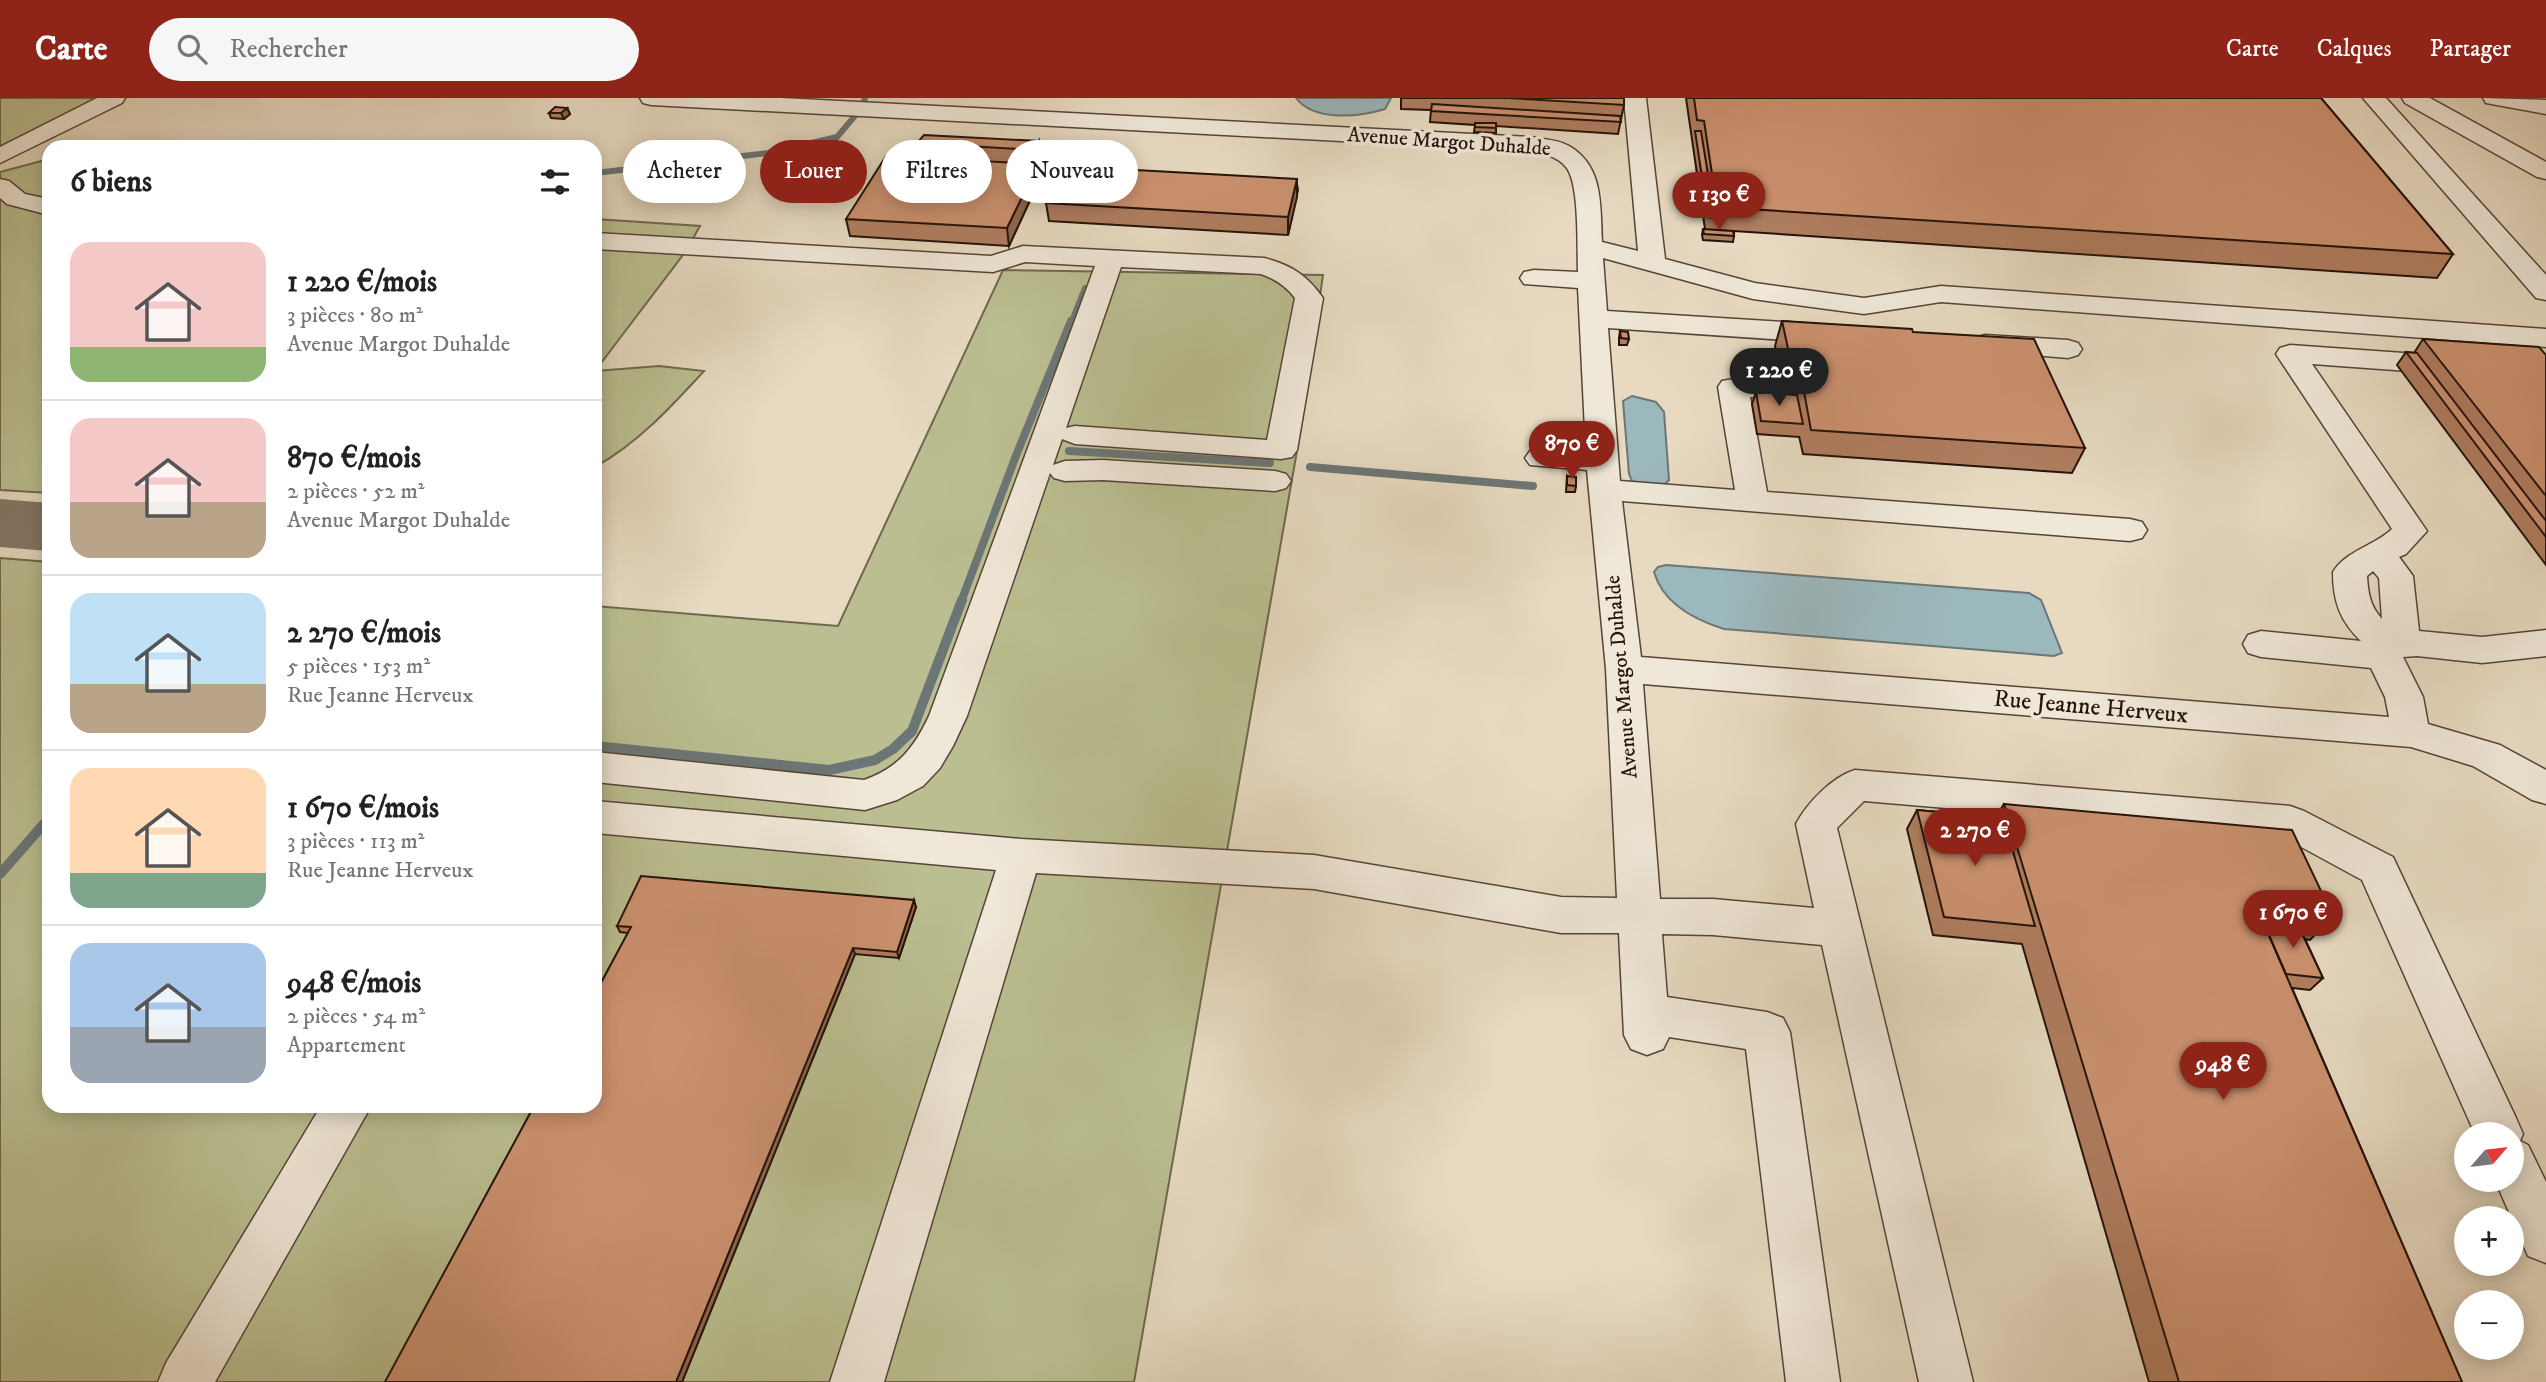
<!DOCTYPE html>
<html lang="fr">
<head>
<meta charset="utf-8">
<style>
	:root { --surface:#fff; --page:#f6f6f6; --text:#222; --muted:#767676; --line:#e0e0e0; --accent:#8f2418 }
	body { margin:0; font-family:"IM FELL DW Pica",serif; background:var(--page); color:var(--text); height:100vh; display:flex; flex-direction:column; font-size:26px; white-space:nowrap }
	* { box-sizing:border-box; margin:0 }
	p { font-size:23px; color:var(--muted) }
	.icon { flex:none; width:38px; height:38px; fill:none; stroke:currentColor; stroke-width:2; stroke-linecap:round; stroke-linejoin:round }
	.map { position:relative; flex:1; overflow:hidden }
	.drawer { position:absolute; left:42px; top:42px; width:560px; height:973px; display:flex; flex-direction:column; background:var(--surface); border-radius:21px; box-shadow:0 4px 18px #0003 }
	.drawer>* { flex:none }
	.top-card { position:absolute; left:623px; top:42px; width:665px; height:63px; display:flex; gap:14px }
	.needle { width:46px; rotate:62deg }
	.tools { position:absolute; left:2454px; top:1024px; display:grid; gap:14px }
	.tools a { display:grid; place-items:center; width:70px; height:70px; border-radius:50%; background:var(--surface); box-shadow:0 4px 18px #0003; font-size:35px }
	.price { position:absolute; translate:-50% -60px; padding:0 16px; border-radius:24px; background:var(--accent); color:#fff; font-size:23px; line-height:46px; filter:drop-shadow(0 2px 4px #0008) }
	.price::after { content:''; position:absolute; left:50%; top:42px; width:21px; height:16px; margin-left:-10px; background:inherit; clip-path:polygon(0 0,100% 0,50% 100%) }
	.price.current { background:#222; color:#fff }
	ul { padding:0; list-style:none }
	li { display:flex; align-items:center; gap:21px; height:175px; padding:0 28px }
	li+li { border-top:2px solid var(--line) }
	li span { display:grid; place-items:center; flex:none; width:196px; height:140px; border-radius:21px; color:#555 }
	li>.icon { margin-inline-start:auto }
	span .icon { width:84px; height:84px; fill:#fffc; stroke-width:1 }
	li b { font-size:30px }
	h2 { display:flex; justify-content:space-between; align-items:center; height:84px; padding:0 28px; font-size:30px }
	.chip { padding:0 24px; border-radius:32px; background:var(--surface); box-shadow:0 4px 18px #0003; font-size:24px; line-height:63px }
	.chip.current { background:var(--accent); color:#fff }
	header { display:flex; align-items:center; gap:42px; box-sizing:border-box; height:98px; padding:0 35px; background:var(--accent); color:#fff }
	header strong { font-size:33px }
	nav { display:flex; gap:38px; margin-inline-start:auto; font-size:24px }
	.search { width:490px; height:63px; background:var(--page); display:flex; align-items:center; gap:18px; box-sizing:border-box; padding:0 24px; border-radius:38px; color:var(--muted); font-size:26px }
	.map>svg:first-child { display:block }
	.green { fill:#babe90; stroke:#70684e; stroke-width:2 }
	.water { fill:#9bb8bd; stroke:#6c7676; stroke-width:2 }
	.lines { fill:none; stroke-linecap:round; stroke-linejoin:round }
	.stream-far2 { stroke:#6c7676; stroke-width:6 }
	.stream-far1 { stroke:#6c7676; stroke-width:8 }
	.stream { stroke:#6c7676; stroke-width:10 }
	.taxiway { fill:#867666; fill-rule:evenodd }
	.minor-casing { stroke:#564438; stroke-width:3 }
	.minor { fill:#efe7d7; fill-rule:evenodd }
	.wall { fill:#af7d5f; stroke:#25120b; stroke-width:2 }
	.shaded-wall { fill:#8e664e; stroke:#25120b; stroke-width:2 }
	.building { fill:#cb916f; stroke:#25120b; stroke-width:2 }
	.labels { text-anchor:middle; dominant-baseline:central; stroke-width:7; stroke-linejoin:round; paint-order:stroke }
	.far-street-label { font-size:21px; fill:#25120b; stroke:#efe7d7 }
	.street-label { font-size:24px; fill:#25120b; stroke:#efe7d7 }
</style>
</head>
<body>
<header>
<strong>Carte</strong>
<div class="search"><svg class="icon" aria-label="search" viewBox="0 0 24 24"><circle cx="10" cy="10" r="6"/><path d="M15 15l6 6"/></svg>Rechercher</div>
<nav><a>Carte</a><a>Calques</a><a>Partager</a></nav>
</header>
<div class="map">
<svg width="2546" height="1284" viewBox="0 0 2546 1284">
	<rect width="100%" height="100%" fill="#e7dac1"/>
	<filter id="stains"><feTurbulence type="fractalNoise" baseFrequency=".00286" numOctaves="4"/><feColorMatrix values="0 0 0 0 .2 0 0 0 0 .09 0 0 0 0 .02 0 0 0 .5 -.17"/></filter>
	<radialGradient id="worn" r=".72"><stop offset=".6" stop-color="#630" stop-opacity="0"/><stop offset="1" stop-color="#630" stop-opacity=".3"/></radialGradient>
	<g class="green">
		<path d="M0,0H104L0,52Z"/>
		<path d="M49,61V395L0,392V74Z"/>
		<path d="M595,121L700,128L686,153L595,273L659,268L704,273C671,309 638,345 595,369Z"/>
		<path d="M1003,172L1323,177L1301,330L1134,1284H0V460L49,464V1008H595V508L838,528Z"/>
	</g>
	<g class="water">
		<path d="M1296,0H1391L1385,11C1359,19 1314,24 1296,0Z"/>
		<path d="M1632,298L1656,304L1664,314L1669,382L1665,386L1640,387L1632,383L1629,376L1623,303Z"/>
		<path d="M1666,467L2029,495L2041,502L2062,555L2054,558L1724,531C1695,522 1663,505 1654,474L1658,469Z"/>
	</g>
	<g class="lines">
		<g class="stream-far2">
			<path d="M864,3L865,0"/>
			<path d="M595,75L769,55L837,39L854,19"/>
			<path d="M1071,225L1085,190"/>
		</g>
		<g class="stream-far1">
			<path d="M1069,353L1270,365"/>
			<path d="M1310,369L1533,388"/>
			<path d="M961,504L1017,355L1071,223"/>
		</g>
		<g class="stream">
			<path d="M595,648L829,672L875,662L893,651L912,633L962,502"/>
			<path d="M0,776L49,720"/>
		</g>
		<path class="taxiway" d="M0,401L49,405V453L0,449Z"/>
		<g class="minor-casing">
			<g id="minor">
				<path d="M97,0H125L122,5L0,65V49Z"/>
				<path d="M640,0H781L1531,39C1543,41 1559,42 1569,48C1604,68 1600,108 1602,144L1638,153L1624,0H1646L1665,161L1755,185L1864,200L1941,188L2546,231V249L1941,204L1864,216L1753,201L1603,160L1607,213L1830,227L1840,230L1844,236L1840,242L1830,245L1608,230L1620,383L1735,392L1718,289L1722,283C1743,278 1769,282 1790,287L1794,293L1790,299L1779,302L1750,299L1767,394L2130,421L2142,424L2147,432L2142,440L2130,443L1622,403L1641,559L2389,619L2385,599L2371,570L2261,559L2248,555L2243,546L2248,537L2261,533L2361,543C2340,523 2333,503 2333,474C2347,452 2374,448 2392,431L2276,256L2280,250L2290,247L2546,265V283L2312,266L2427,433L2406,456L2399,459L2413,478L2419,533L2482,539L2546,532V558L2482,565L2417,558L2403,559L2423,599L2428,626L2500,647L2546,672V706L2532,702L2473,668L2411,649L1643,586L1660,801H1713L1814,810L1796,726C1807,705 1832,679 1855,672L2290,708L2304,713L2393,759L2516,1020L2523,1036L2520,1043L2528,1047L2546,1084V1165L2528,1158L2495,1082H2511V1036H2475L2362,782L2283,739L1864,703L1837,730L1973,1284H1919L1822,847L1713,837L1662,836L1667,899L1767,914L1783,920L1790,934L1840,1284H1786L1746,951L1669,939L1663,951L1647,957L1631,951L1624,937L1619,835H1561L1314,791L1036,775L884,1284H830L996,772L595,735V703L1021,741L1314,757L1561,799L1617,800L1606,571L1587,372L1530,367L1525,360L1530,353L1541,350L1586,353L1578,190L1524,186L1520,180L1524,174L1534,172L1578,174C1577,152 1580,85 1566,69C1557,58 1544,56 1531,53L651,7L643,5ZM2373,473L2379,480L2382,521C2370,508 2368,495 2367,478Z"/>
				<path d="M2363,0H2386L2546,177V202L2536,200Z"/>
				<path d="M2402,0H2430L2546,64V81L2537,79L2405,5Z"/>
				<path d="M2483,0L2546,2V16L2486,5Z"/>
				<path d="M0,81L9,83L25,96L49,101V117L7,106L0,100Z"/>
				<path d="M595,135L991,158L1023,148L1264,160C1291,167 1307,177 1323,200L1297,352L1292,359L1281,361L1075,346L1062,341L1053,367L1065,363L1103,362L1275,373L1286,376L1291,383L1286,390L1275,393L1103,382L1065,383L1054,380L1050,375L967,618L953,648L940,670L923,688L897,702L865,712L595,684V654L864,682C898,670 914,650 929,618L1095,168L1025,164L993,174L595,151ZM1121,169L1261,176C1275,181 1286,188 1295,200L1267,342L1075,328L1066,330Z"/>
				<path d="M1985,237L2068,242L2078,245L2082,251L2078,257L2068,260L1975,252L1971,246L1975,240Z"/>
				<path d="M321,1008H371L215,1284H158L166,1265Z"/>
			</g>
		</g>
		<use href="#minor" class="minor"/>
	</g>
	<g class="wall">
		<path d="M1401,0H1624V7L1618,36L1496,28V35L1474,34L1475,27L1430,24L1431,12L1401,11Z"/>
		<path d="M1686,0H2321L2453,156L2437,180L1734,133V138L1733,144L1703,142L1702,137L1703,131H1705Z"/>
		<path d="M567,10L570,16L564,21L551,20L549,15Z"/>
		<path d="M1039,43L1043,74L1009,148L850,138L846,121L919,60L917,45Z"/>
		<path d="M1297,86L1298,92L1288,137L1049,123L1046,105Z"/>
		<path d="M1782,223L1913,234L2085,350L2072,375L1803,356L1799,338V339L1757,336L1752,306L1756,294L1792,296L1789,280L1781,279L1775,248Z"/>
		<path d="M1620,233L1629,241L1627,247H1619V240Z"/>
		<path d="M2423,241L2546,257V467L2397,267L2406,254L2414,255Z"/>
		<path d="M1567,378L1576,388L1575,394H1566Z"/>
		<path d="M2004,706L2333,818L2310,842L2305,841L2323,880L2310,892L2292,890L2462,1284H2149L2022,846L1933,837L1907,731L1917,712L1996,719Z"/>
		<path d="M916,809L899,860L855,856L682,1284H385L628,835L620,834L617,828Z"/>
	</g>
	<g class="shaded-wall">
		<path d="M567,10L570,16L564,21L561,15Z"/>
		<path d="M1039,43L1043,74L1009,148L1007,130L1037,68L1035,52Z"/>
		<path d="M1297,81V99L1288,137V119Z"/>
		<path d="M914,802L916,809L899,860L897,854Z"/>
		<path d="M853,850L855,856L682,1284H676Z"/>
	</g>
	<g class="building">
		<path d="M1508,0H1624V7Z"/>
		<path d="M1694,0H2321L2453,156L1717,109L1704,23L1697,22Z"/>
		<path d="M1432,6L1620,18L1621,24L1431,13Z"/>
		<path d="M555,9L567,10L561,15H549Z"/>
		<path d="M1475,25H1496V30L1475,29Z"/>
		<path d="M1695,33H1701L1715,120L1708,119Z"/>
		<path d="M924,37L1039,43L1035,52L917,45Z"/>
		<path d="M886,58L1038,66L1007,130L846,121Z"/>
		<path d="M1063,68L1297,81L1288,119L1046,105Z"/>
		<path d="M1703,131L1733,133L1734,138L1704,136Z"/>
		<path d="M1782,223L1912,231L1913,234L2034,241L2085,350L1811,332L1797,255H1789Z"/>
		<path d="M1620,233L1628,234L1629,241L1621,240Z"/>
		<path d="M2423,241L2539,249L2546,257V398Z"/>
		<path d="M2406,254L2417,255L2546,423V439Z"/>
		<path d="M1756,294L1797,297L1803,326L1761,323Z"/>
		<path d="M1567,378L1576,379V388L1567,387Z"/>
		<path d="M2004,706L2292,732L2333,818L2257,810L2462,1284H2179Z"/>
		<path d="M1917,712L2003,720L2035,828L1944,819Z"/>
		<path d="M641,778L914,802L897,854L853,850L676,1284H385L534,1008H595V896L631,829L617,828Z"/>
		<path d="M2263,823L2298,827L2323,880L2286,876Z"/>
	</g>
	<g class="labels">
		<g class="far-street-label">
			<text transform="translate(1449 44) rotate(4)">Avenue Margot Duhalde</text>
			<text transform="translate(1622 579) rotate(-95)">Avenue Margot Duhalde</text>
		</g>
		<g class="street-label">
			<text transform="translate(2091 609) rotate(5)">Rue Jeanne Herveux</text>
		</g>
	</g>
	<rect width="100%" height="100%" filter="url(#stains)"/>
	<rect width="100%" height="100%" fill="url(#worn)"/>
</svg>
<div class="tools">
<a><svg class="needle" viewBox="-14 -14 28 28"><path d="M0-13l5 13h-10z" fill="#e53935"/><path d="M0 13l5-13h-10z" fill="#767676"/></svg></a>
<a>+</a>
<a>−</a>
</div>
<b class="price" style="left:1719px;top:134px">1 130 €</b>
<b class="price current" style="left:1779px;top:310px">1 220 €</b>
<b class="price" style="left:1572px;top:383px">870 €</b>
<b class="price" style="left:1975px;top:770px">2 270 €</b>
<b class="price" style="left:2293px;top:852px">1 670 €</b>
<b class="price" style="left:2223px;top:1004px">948 €</b>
<div class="top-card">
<a class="chip">Acheter</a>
<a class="chip current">Louer</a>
<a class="chip">Filtres</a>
<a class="chip">Nouveau</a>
</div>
<section class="drawer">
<h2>6 biens<svg class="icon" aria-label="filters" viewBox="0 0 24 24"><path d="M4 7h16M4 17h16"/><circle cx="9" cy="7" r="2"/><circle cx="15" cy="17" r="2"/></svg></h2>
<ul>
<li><span style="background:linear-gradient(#f6c9c9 75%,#8fb573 0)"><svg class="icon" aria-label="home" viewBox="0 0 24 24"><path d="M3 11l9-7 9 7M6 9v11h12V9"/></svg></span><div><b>1 220 €/mois</b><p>3 pièces · 80 m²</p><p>Avenue Margot Duhalde</p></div></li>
<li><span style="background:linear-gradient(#f6c9c9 60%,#b9a48a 0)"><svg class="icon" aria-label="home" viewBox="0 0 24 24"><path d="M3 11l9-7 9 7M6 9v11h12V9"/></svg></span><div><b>870 €/mois</b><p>2 pièces · 52 m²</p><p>Avenue Margot Duhalde</p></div></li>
<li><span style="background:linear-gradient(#bfe0f5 65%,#b9a48a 0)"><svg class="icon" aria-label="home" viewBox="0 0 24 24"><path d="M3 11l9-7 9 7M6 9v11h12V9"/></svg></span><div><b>2 270 €/mois</b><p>5 pièces · 153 m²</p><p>Rue Jeanne Herveux</p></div></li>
<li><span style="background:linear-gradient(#ffd9b3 75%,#7fa58c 0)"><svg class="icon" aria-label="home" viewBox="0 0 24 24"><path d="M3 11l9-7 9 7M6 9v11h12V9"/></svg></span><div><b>1 670 €/mois</b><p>3 pièces · 113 m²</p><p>Rue Jeanne Herveux</p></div></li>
<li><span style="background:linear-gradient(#a9c7e8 60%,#9aa5b1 0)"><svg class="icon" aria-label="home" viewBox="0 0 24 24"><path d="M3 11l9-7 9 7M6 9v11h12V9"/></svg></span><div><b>948 €/mois</b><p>2 pièces · 54 m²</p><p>Appartement</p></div></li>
</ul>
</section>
</div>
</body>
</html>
